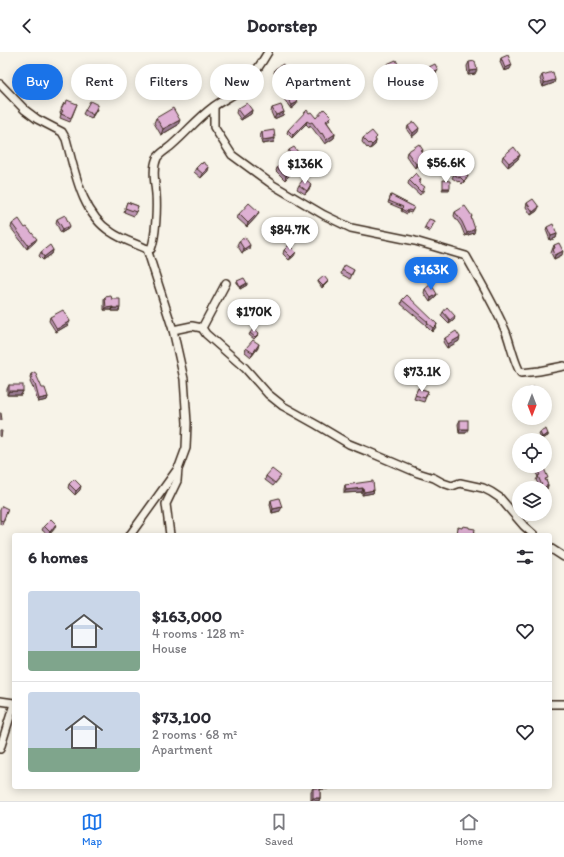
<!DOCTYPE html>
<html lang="en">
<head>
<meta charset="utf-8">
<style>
	:root { --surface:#fff; --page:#f7f7f7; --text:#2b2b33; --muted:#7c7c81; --line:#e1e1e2; --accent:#1a73e8 }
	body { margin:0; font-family:Itim,sans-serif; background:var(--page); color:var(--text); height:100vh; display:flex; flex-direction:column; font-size:15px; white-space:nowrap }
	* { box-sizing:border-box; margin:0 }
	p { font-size:13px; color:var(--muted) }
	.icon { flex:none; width:22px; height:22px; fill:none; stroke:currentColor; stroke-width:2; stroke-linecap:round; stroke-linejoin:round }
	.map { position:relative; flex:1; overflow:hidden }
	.sheet { position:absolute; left:12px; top:481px; width:540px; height:256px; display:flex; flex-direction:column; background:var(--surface); border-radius:4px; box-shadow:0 2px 10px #0003 }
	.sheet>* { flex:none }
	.guide { position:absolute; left:12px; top:12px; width:540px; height:36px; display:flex; gap:8px }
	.needle { width:26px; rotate:180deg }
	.fabs { position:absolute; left:512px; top:333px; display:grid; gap:8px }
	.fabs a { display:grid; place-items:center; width:40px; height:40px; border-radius:50%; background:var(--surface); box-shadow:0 2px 10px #0003; font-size:20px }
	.price { position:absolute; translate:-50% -34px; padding:0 9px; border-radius:14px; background:#fff; color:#222; font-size:13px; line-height:26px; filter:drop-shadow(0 1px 2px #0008) }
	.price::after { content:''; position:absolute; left:50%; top:24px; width:12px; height:9px; margin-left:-6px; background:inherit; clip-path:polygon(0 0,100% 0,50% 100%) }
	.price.active { background:var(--accent); color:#fff }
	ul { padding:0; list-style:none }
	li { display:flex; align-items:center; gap:12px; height:100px; padding:0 16px }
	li+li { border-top:1px solid var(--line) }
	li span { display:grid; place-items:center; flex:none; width:112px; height:80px; border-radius:4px; color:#555 }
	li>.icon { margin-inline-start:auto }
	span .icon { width:48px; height:48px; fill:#fffc; stroke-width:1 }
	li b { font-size:17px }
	h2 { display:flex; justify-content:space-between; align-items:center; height:48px; padding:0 16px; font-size:17px }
	.tag { padding:0 14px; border-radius:18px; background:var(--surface); box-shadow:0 2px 10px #0003; font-size:14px; line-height:36px }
	.tag.active { background:var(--accent); color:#fff }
	header { display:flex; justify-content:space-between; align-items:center; height:52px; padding:0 16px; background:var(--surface); font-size:18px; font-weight:700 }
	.tabs { display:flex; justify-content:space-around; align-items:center; height:56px; border-top:1px solid var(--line); background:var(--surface); font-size:11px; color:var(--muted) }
	.tabs a { display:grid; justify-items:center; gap:2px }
	.tabs .active { color:var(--accent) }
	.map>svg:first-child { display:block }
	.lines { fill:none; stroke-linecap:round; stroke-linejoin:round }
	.street-casing { stroke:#3b2a1e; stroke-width:10 }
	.street { stroke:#f7f3e8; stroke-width:7 }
	.wall { fill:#bf97b5; stroke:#3b2a1e }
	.shaded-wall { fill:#9b7b94; stroke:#3b2a1e }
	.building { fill:#deb0d3; stroke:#3b2a1e }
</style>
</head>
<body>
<header><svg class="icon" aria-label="back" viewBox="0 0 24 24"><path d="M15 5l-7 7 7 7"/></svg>Doorstep<svg class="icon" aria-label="heart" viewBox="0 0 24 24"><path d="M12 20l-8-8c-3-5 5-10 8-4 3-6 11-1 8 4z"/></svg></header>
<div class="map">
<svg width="564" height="749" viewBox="0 0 564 749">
	<rect width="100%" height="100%" fill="#f7f3e8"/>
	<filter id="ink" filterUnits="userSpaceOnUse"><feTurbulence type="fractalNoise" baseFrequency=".025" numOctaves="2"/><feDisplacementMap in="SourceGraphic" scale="8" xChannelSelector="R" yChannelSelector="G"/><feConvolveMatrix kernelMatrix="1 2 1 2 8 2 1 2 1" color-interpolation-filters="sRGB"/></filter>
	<g filter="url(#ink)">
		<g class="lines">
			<g class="street-casing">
				<g id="street">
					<path d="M0,32L25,58L37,67L62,80L66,87C75,119 81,161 111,180C122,188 135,191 147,197L173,278L192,274L202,276L206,282L245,316L268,342L283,354L317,373L349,392L369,400L418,421L434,426L443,431L452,434L460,431L483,436L491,440L500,446L524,474L534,483"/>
					<path d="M214,55V75L232,103L273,133L324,163L351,176L415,189L466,204C480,229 495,254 506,280C510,290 515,314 521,321L539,319L564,314"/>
					<path d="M147,197H151C156,185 157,156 156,142C155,131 152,117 157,106C160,101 168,97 173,92C187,80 198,66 213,55C222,48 233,44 241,37C251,27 261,12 268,0"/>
					<path d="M202,276L226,231"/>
					<path d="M130,483L179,415L186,396L187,371L184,327L173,278"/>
					<path d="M170,483L166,452L177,429L178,416"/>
					<path d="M550,496L564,505"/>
					<path d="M0,649L14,651"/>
					<path d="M550,652H564"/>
					<path d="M0,697L14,652"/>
				</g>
			</g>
			<use href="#street" class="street"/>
		</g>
		<g class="wall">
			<path d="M501,6L510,17L504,19L500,10Z"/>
			<path d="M469,10L475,22L468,23L467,14Z"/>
			<path d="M387,12L398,18L389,22L386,16Z"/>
			<path d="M429,15L437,20L430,22L428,16Z"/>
			<path d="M275,17H287L285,21L278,26L274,21Z"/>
			<path d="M542,23L554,31L543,35L540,27Z"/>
			<path d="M382,28L393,41L384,43L381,32Z"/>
			<path d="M285,43L296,53L291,57L284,47Z"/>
			<path d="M64,51L66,52H77L70,70L60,66L61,62L60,61Z"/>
			<path d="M272,56L284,60L283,63L274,67L271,60Z"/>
			<path d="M97,57L91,67L83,62L85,58Z"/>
			<path d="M237,57L252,58L251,62L241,68L236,61Z"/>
			<path d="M309,61L316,66L331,64L330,67L327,70L335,82L334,86L325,92L320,85H319L310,73L309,75L306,72L292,86L287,81L288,78Z"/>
			<path d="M156,66L178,73L161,83L154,71Z"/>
			<path d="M408,74L418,80L412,85L407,78Z"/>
			<path d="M262,80L275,86L274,90L262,92L260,84Z"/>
			<path d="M363,86L376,88V89L375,93L370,97L368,95L367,96L362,90Z"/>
			<path d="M289,98L298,100V102L293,106L288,100Z"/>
			<path d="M423,98L422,101L424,110L415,116L406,104L407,100Z"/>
			<path d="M520,103L518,107L508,115L502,108L503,104Z"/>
			<path d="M196,116L208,119L201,126L194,120Z"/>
			<path d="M277,116L292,121L285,128L276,119Z"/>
			<path d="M454,122L466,128L462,132L459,129L458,130L452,126Z"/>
			<path d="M421,127L420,131L424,138L420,143L408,132L409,128Z"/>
			<path d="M311,132L310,136L305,142L297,137L299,133Z"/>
			<path d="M391,143L414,155L411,161L408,160L407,162L401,159L402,157L388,151Z"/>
			<path d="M127,150L138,154L134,164L124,160Z"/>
			<path d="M527,151L537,159L531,163L526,155Z"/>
			<path d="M455,160L472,164L471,167L474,181L465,184L461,174L454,164Z"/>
			<path d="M239,162L257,164L247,175L237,166Z"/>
			<path d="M57,167L70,174L68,177L61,181L56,171Z"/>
			<path d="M435,169L429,180L424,177L425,175Z"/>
			<path d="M12,172L35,190L27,197L11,176Z"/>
			<path d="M547,175L557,182L556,186L550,188L546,178Z"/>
			<path d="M239,189L249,197L242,201L237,193Z"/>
			<path d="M554,193L562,203L554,207L551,201Z"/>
			<path d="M53,198L52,202L43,208L39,204L41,200Z"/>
			<path d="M284,198L294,204L289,208L283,202Z"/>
			<path d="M342,218H354L350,227L341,222Z"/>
			<path d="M237,229L247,233L240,237L237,231Z"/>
			<path d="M318,229H328L327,231L322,236L318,230Z"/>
			<path d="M425,237L437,242L436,245L430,250L424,241Z"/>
			<path d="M105,245L112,247L119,259H112V258H104V248Z"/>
			<path d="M402,248L437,272L436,275L432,280L426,274V273L401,252Z"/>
			<path d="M443,260L455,264L454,268L449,272L441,264Z"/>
			<path d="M50,265L70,269L68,273L56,280L49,269Z"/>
			<path d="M250,281H259L258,283L254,287L249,283Z"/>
			<path d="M445,286L459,289L447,296L443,290Z"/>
			<path d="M246,296H258L251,305L245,300Z"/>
			<path d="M31,322L48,345L47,348L38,350L33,335V336L30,330L31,328L30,325Z"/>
			<path d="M9,333L23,339L21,343H7V337Z"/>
			<path d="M418,336L428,339L424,350L414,347Z"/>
			<path d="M460,368L466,381H459L458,372Z"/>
			<path d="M540,380L548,382V384L541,387L539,382Z"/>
			<path d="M536,416L547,429H546L548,433L547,437L545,436H540L536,428L538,425L535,419Z"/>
			<path d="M266,424L279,427L273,434L265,428Z"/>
			<path d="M69,432L80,438L75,443L68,436Z"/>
			<path d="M345,433L374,438L373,441L362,443V440L344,441V437Z"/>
			<path d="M271,448L280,459L272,461L270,452Z"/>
			<path d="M8,457L2,473L0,472V458Z"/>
			<path d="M44,474L55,476L49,483H48L42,478Z"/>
			<path d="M320,735H329L328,737H320V746L319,749H311V739L313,736H320Z"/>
		</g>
		<g class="shaded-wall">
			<path d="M512,13L510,17L504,19L505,16Z"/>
			<path d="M399,14L398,18L389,22L390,18Z"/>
			<path d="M287,17L285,21L278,26L279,22Z"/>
			<path d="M438,18L437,20L430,22L431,20Z"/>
			<path d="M477,18L475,22L468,23L470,19Z"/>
			<path d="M555,28L554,31L543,35L544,31Z"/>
			<path d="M394,37L393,41L384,43L386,39Z"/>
			<path d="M298,50L296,53L291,57L292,53Z"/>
			<path d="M98,53L97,57L91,67Z"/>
			<path d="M252,58L251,62L241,68L243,65Z"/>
			<path d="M284,60L283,63L274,67L276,63Z"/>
			<path d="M331,64L330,67L325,73L326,69Z"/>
			<path d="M180,68L178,73L161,83L163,77Z"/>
			<path d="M307,69L306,72L292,86L293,83Z"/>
			<path d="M419,76L418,80L412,85L413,81Z"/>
			<path d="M335,82L334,86L325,92L326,88Z"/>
			<path d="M275,86L274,90L262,92L263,88Z"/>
			<path d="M376,89L375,93L370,97L372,93Z"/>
			<path d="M520,103L518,107L508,115L509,111Z"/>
			<path d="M426,106L424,110L415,116L416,112Z"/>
			<path d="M209,115L208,119L201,126L203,122Z"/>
			<path d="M293,117L292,121L285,128L286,124Z"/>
			<path d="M468,124L466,128L462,132L464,129Z"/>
			<path d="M311,132L310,136L305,142L307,139Z"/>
			<path d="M443,136H450L449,138H442Z"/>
			<path d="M539,155L537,159L531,163L533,160Z"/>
			<path d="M259,160L257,164L247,175L248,171Z"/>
			<path d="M70,174L68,177L61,181L63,177Z"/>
			<path d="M475,177L474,181L465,184L467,181Z"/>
			<path d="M557,182L556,186L550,188L551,184Z"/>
			<path d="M37,187L35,190L27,197L28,193Z"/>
			<path d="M250,193L249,197L242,201L244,197Z"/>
			<path d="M53,198L52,202L43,208L44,205Z"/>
			<path d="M563,199L562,203L554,207L555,203Z"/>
			<path d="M296,200L294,204L289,208L291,205Z"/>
			<path d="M328,229L327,231L322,236L323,234Z"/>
			<path d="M247,231V233L240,237V235Z"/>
			<path d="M437,242L436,245L430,250L431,246Z"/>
			<path d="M113,255L112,258H104L106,256Z"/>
			<path d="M113,256H120L119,259H112Z"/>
			<path d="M455,264L454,268L449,272L450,268Z"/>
			<path d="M70,269L68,273L56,280L57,277Z"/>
			<path d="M437,272L436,275L432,280L433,276Z"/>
			<path d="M460,285L459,289L447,296L448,292Z"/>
			<path d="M259,292L258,296L251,305L253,301Z"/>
			<path d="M9,339H23L21,343H7Z"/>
			<path d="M48,345L47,348L38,350L39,347Z"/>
			<path d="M460,377H468L466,381H459Z"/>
			<path d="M548,382V384L541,387L542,385Z"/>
			<path d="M548,433L547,437L545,438V436H543Z"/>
			<path d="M81,434L80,438L75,443L76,439Z"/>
			<path d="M363,436L362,440L344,441L346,438Z"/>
			<path d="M374,438L373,441L362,443L364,440Z"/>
			<path d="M282,455L280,459L272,461L273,457Z"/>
			<path d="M56,472L55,476L49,483L50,480Z"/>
			<path d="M320,735H329L328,737H320Z"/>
			<path d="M313,746H320L319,749H311Z"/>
		</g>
		<g class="building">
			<path d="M508,3L512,13L505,16L501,6Z"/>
			<path d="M396,8L399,14L390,18L387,12Z"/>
			<path d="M475,9L477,18L470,19L469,10Z"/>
			<path d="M283,12L287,17L279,22L275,17Z"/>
			<path d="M435,12L438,18L431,20L429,15Z"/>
			<path d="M553,20L555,28L544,31L542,23Z"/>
			<path d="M391,26L394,37L386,39L382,28Z"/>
			<path d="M291,40L298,50L292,53L285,43Z"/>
			<path d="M67,48L77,52L71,66L61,62L63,59L61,57L64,51L66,52Z"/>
			<path d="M90,49L98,53L93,63L85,58Z"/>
			<path d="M247,51L252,58L243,65L237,57Z"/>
			<path d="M281,53L284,60L276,63L272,56Z"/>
			<path d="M173,56L180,68L163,77L156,66Z"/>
			<path d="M324,57L331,64L326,69L335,82L326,88L322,81L321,82L312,70L310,71L307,69L293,83L288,78L307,58L309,61L311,60L316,66Z"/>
			<path d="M414,70L419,76L413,81L408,74Z"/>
			<path d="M274,78L275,86L263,88L262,80Z"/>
			<path d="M372,79L377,85L375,87L376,89L372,93L370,91L369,92L363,86Z"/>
			<path d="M419,92L423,98L421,99L426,106L416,112L407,100Z"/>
			<path d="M294,95L298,100L294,104L289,98Z"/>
			<path d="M514,95L520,103L509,111L503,104Z"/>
			<path d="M284,108L293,117L286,124L277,116Z"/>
			<path d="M203,110L209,115L203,122L196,116L201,111L202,112Z"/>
			<path d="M459,116L468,124L464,129L460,125L459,126L454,122Z"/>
			<path d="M416,121L421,127L418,130L425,135L421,140L409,128Z"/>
			<path d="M304,126L311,132L307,139L299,133Z"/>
			<path d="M443,128L450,129V136H443Z"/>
			<path d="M391,143L414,155L412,159L408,158L407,160L401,157L403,155L389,149Z"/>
			<path d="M533,147L539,155L533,160L527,151Z"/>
			<path d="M127,150L138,154L136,160L125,156Z"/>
			<path d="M249,151L259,160L248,171L239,162Z"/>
			<path d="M465,154L472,164L471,165L475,177L467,181L462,170L455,160Z"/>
			<path d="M65,163L70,174L63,177L57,167Z"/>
			<path d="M19,167L25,176L27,175L37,187L28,193L12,172Z"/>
			<path d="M429,167L435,169L430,178L425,175Z"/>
			<path d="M553,172L557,182L551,184L547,175Z"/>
			<path d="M245,185L250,193L244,197L239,189Z"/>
			<path d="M559,191L563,199L555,203L553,197L555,196L554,193Z"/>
			<path d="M50,193L53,198L44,205L41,200Z"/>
			<path d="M289,193L296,200L291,205L284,198Z"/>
			<path d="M345,213L354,218L351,223L342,218Z"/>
			<path d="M324,224L328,229L323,234L318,229Z"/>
			<path d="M244,226L247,231L240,235L237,229Z"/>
			<path d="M431,232L437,242L431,246L425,237Z"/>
			<path d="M407,243L437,272L433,276L427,271L428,270L402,248Z"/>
			<path d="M111,244L112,247H120V256H113V255L106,256L105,245Z"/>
			<path d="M447,255L455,264L450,268L443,260Z"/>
			<path d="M63,258L70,269L57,277L50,265Z"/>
			<path d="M254,276L259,281L255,285L250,281Z"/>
			<path d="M456,279L460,285L448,292L445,286Z"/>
			<path d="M253,288L259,292L253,301L246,296Z"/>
			<path d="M35,320L42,336H45L48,345L39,347L35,332H34L32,327L33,326L31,322Z"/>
			<rect x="9" y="333" width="14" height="6"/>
			<path d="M534,335L536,340H528L527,337Z"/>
			<path d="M418,336L428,339L425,346L415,343Z"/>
			<path d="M0,361H1L2,368H0Z"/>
			<rect x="460" y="368" width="8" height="9"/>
			<path d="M546,377L548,382L542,385L540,380Z"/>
			<path d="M0,379H2L1,385H0Z"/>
			<path d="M541,414H543L548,426L545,427L548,433L543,436L538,424L540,423L536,416Z"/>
			<path d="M272,417L281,424L275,431L266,424Z"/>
			<path d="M74,427L81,434L76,439L69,432Z"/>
			<path d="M373,429L374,438L364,440L363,436L346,438L345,433Z"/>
			<path d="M279,446L282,455L273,457L271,448Z"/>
			<path d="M2,454L8,457L3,469L0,468V458Z"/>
			<path d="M51,467L56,472L50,480L44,474Z"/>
			<path d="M463,474L469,475V476L475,477L474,483L457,482L458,475L462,476Z"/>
			<rect x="313" y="736" width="7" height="10"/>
		</g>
	</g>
</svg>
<div class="fabs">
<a><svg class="needle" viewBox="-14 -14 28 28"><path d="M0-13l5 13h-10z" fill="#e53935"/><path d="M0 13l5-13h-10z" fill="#7c7c81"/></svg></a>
<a><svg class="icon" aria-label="locate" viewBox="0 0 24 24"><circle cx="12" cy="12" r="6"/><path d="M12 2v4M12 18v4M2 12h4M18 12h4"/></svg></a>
<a><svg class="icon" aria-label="layers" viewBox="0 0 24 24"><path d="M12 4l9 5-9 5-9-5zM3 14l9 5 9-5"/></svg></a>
</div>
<b class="price" style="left:446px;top:132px">$56.6K</b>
<b class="price" style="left:305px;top:133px">$136K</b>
<b class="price" style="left:290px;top:199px">$84.7K</b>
<b class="price active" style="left:431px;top:239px">$163K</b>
<b class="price" style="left:254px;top:281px">$170K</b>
<b class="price" style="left:422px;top:341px">$73.1K</b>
<div class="guide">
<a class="tag active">Buy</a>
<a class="tag">Rent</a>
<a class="tag">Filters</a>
<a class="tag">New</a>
<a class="tag">Apartment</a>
<a class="tag">House</a>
</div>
<section class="sheet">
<h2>6 homes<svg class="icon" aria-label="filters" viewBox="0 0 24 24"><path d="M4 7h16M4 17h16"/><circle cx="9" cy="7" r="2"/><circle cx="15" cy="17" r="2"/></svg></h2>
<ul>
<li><span style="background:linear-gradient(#c9d6e8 75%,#7fa58c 0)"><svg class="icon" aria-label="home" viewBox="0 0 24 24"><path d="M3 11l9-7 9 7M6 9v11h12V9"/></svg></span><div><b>$163,000</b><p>4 rooms · 128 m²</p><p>House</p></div><svg class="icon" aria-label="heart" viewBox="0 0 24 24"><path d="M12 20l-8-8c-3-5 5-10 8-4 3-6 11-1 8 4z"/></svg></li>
<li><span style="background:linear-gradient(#c9d6e8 70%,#7fa58c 0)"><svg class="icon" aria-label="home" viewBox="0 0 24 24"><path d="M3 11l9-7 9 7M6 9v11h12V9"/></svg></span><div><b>$73,100</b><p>2 rooms · 68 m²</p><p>Apartment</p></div><svg class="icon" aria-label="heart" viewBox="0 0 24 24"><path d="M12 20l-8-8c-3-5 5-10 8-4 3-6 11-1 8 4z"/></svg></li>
</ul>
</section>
</div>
<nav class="tabs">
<a class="active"><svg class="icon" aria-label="map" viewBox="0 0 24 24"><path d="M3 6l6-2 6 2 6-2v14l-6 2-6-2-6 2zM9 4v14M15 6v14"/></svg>Map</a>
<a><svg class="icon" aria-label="saved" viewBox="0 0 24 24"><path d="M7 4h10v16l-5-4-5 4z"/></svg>Saved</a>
<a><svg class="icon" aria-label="home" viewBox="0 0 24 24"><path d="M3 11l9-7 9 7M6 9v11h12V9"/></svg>Home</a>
</nav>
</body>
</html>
